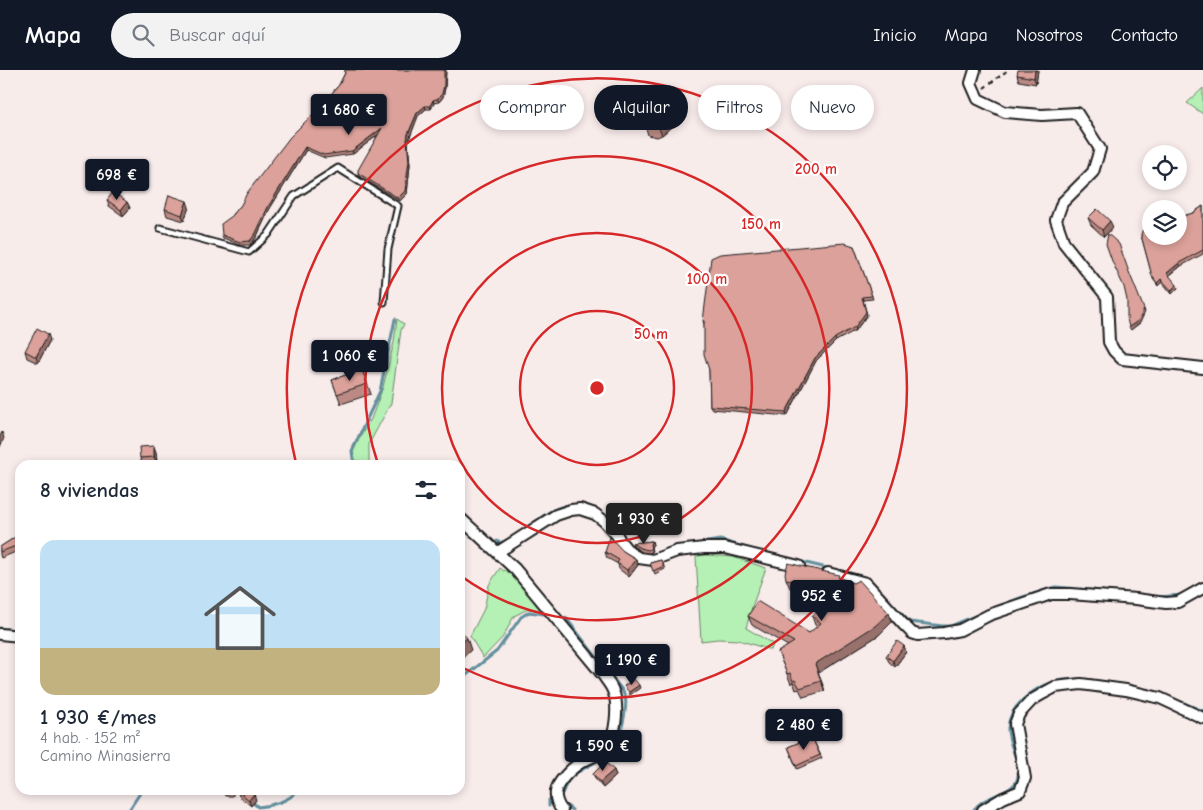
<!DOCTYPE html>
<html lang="es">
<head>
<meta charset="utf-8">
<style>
	:root { --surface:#fff; --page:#f2f2f3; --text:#1f2937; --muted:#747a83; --accent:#111827 }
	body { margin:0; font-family:"Comic Neue",sans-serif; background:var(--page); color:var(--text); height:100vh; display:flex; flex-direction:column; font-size:19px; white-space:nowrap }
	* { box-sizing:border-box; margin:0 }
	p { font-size:16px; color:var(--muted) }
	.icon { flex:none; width:28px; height:28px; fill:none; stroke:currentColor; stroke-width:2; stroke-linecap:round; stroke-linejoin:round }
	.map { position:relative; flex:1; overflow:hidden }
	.sheet { position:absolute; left:15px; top:390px; width:450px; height:335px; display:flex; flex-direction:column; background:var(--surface); border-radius:15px; box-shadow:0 2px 8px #0003 }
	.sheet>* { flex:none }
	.hud { position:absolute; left:480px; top:15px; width:475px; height:45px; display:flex; gap:10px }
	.tools { position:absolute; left:1142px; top:75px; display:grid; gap:10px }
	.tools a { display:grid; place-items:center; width:45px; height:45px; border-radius:50%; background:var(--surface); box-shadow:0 2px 8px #0003; font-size:25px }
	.price { position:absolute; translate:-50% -42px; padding:0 11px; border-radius:5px; background:var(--accent); color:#fff; font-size:16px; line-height:32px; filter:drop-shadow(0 1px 2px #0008) }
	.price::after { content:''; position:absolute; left:50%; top:30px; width:15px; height:11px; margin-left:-8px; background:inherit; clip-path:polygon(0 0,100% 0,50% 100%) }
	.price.on { background:#222; color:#fff }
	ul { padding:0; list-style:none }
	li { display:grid; align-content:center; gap:10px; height:265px; padding:0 25px }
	li span { display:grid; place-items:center; height:155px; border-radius:15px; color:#555 }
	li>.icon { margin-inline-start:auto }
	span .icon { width:90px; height:90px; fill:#fffc; stroke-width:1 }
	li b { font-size:21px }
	h2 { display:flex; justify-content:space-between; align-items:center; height:60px; padding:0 25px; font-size:21px }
	.pill { padding:0 18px; border-radius:22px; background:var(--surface); box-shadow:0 2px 8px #0003; font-size:18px; line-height:45px }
	.pill.on { background:var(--accent); color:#fff }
	header { display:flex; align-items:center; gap:30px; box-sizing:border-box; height:70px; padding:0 25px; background:var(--accent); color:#fff }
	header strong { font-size:24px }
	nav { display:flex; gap:28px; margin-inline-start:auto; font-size:18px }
	.search { width:350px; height:45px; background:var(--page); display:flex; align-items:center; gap:12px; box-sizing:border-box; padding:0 18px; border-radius:28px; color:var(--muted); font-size:19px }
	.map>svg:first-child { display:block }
	.green { fill:#b5f0b4; stroke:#688668 }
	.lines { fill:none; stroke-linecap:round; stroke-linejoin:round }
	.stream { stroke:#628f9d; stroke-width:3 }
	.service-casing { stroke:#1c1c1c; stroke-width:9 }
	.minor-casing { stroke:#1c1c1c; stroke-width:14 }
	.path { stroke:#1c1c1c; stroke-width:2; stroke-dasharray:4 4; stroke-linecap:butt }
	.service { stroke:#fff; stroke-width:5 }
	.minor { stroke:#fff; stroke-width:10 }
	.wall { fill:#bc8a84; stroke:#1c1c1c }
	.shaded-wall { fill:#99716c; stroke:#1c1c1c }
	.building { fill:#dba19a; stroke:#1c1c1c }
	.ring { fill:none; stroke:#d62828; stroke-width:2.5 }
	.centre { fill:#d62828; stroke:#fff; stroke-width:2.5 }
	.ring-label { font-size:15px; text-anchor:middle; font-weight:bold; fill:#d62828; stroke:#fff; stroke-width:4.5; stroke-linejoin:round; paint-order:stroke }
</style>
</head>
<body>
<header>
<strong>Mapa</strong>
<div class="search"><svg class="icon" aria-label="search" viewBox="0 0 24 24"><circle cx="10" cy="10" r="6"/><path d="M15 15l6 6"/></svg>Buscar aquí</div>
<nav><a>Inicio</a><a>Mapa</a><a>Nosotros</a><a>Contacto</a></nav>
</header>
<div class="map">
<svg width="1203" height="740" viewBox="0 0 1203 740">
	<rect width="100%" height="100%" fill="#f8eceb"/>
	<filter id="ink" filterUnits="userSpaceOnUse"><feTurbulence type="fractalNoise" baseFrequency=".02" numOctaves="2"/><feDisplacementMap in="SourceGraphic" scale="10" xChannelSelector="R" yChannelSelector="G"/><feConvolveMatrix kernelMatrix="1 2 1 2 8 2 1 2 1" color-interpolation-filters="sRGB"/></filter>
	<g filter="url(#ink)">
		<g class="green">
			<path d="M1203,18V44L1187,33Z"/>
			<path d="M397,249L404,254L401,260L391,333L369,374V395H357L353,382L359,369L371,349L383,317L394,272Z"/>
			<path d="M707,485L733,487L766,498L753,534L746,558L773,574L771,580L738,570L718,569L701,571L696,486Z"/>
			<path d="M500,498L504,501L508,498L545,541L528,539L514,546L503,567L483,588L470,566L484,539L489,515L494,507Z"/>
		</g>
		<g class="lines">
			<g class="stream">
				<path d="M354,395L352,381L380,321L395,249"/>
				<path d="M526,459C544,444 567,427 592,438"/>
				<path d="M497,471L500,473L508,470"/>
				<path d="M689,475L720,470L761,482"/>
				<path d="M798,491L831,499"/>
				<path d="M854,505L861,506"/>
				<path d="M1158,527L1182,525"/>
				<path d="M999,536L1023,527L1056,517L1135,524"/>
				<path d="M896,539L910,552L943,556H951L982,543"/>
				<path d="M0,558L15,560"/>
				<path d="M460,610L497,581L521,547L529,542L544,544"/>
				<path d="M1091,610L1112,613"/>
				<path d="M1164,625L1203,641"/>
				<path d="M561,726C564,720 566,711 572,706C583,697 604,690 614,679C620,671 628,636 625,626C625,626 622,620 622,620L566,548"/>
				<path d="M549,730V736"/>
				<path d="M251,731L258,737C270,736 291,731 297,720"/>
				<path d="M567,736L572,740"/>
				<path d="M129,740L142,720"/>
				<path d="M974,740C976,737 979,734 982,732C992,725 1012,722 1017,710C1023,695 1007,673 1008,658C1009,636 1033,619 1051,613C1061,609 1072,609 1082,609"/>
			</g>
			<g class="service-casing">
				<path id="service" d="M160,158L249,182L268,165L294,126L338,98L398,136L388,179L384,232"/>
			</g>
			<g class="minor-casing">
				<g id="minor">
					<path d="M975,0L971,13L978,29L1005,42L1042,45L1077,43L1100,79L1093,102L1062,133L1056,150L1064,173L1107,227L1109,272L1114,281L1122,289L1203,298"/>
					<path d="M460,448L515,499L603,605C606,610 611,615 613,621C619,634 616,666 607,677C600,685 588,688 580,693C572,698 556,713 556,722C555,728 558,736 562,740"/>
					<path d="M498,482L556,445L571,440L580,439L595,444L604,451L617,465L620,471L629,482L639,488L653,490L677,481L704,478H725L799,496"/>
					<path d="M828,503L866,513L903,554L912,563L918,565L944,563L960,560L989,545L1051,524H1070L1136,529L1166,533L1178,532L1203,518"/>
					<path d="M0,564L20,566"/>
					<path d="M983,740L1003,728L1020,721L1025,708L1015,654L1019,644L1032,630L1044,623L1055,617L1081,614L1126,620L1160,628L1203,648"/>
				</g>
			</g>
			<path class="path" d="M984,18L1008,0"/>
			<use href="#service" class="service"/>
			<use href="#minor" class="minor"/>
		</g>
		<g class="wall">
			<path d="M345,0H446L445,18L443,27L439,32L434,33L431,39H426L418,46L410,67L408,73L410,95L407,124L400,131L359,106L358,103L378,65L353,84L325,88L306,80L269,140L257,166L251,175H241L223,168L222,165L232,146L241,135L318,39L339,15L345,3Z"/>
			<path d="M1038,0L1036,14L1019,11L1017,5Z"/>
			<path d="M679,38L675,43L678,51L662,65L657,67L648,65L645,55Z"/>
			<path d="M107,130L127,132L130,138L123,146L109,136Z"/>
			<path d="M1203,136V184L1181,196L1169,206L1178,218L1172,224L1162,212L1158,216L1153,209L1141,165L1193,143Z"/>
			<path d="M189,137L184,151L167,146L165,139Z"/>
			<path d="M1088,148L1113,157L1104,167L1091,155Z"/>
			<path d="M854,176L873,229L863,230L867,245L856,260L836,271L816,291L787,346L712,339L710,336L709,300L704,254L703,251Z"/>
			<path d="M50,270L38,293L27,288L25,281Z"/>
			<path d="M362,299L371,324L341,334L332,310Z"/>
			<path d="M156,382L157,393L142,394L140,388Z"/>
			<path d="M20,464V484L18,481L1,488L0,485V477Z"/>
			<path d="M652,471L653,475L651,477L652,482L649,483L642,482L633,476L632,473Z"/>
			<path d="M623,481L636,489L638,495L629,507L619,499L618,494L607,488L605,482Z"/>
			<path d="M661,490L665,499L655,504L650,493Z"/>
			<path d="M840,508L892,552L879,565L818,603L825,621L803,627L799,619L796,620L793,612L791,614L778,582L788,576L752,555L748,546L809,563L817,557L815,555L812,546L831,529L790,518L786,509Z"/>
			<path d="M904,576L906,582L895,597L889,592L886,586Z"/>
			<path d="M812,667L822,688L797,699L788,677Z"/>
			<path d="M614,700L616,706L603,718L596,710L593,704Z"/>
			<path d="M223,720H233V726H225Z"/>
			<path d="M237,720L256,730L251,736L239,726Z"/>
		</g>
		<g class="shaded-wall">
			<path d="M444,0H446L445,18L443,27L439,32L437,29Z"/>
			<path d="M1035,0H1038L1036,14L1034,8Z"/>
			<path d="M676,29L679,38L675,43L678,51L662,65L658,56L670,35Z"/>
			<path d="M433,30L434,33L431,39L430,36Z"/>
			<path d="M425,36L426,39L418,46L410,67L408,73L410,95L407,124L400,131L398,128L408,64L417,43Z"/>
			<path d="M382,58L383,61L353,84L352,81Z"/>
			<path d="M305,77L306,80L269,140L257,166L251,175L250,171L268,137Z"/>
			<path d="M187,131L189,137L184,151L182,145Z"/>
			<path d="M127,132L130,138L123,146L121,140Z"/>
			<path d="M1110,151L1113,157L1104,167L1102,160Z"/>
			<path d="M1179,193L1181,196L1168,206L1167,203Z"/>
			<path d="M1161,209L1162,212L1158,216L1157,213Z"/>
			<path d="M1177,215L1178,218L1172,224L1171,220Z"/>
			<path d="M862,227L867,245L856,260L855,257Z"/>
			<path d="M1144,239L1145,242L1140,253L1131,260L1129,257Z"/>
			<path d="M48,264L50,270L38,293L36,287Z"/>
			<path d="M835,268L836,271L816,291L787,346L786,342L815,288Z"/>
			<path d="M2,362L4,368L0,377V366Z"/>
			<path d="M154,376L156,382L157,393L154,387Z"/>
			<path d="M652,471L653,475L651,477L652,482L650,474Z"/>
			<path d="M636,489L638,495L629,507L627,500Z"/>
			<path d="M889,543L892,552L879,565L818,603L825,621L815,594Z"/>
			<path d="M467,568L471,580L460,590V574Z"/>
			<path d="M904,576L906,582L895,597L893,591Z"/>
			<path d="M639,615L640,618L630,625L629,622Z"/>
			<path d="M614,700L616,706L603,718L600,712Z"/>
			<path d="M254,724L256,730L251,736L249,730Z"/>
		</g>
		<g class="building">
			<path d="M345,0H444V15L442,24L437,29L433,30L430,36H425L417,43L408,64L407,70L409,91L405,121L398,128L358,103V100L382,58L352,81L324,85L305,77L268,137L256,163L250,171L240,172L222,165L221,154L232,146L241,135L247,123L290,67L318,39L339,15L345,3Z"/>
			<path d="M1018,0H1035L1034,8L1017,5Z"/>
			<path d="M668,24L672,25L676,29L670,35L675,41L658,56L653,58L645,55L642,32L662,28Z"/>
			<path d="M113,122L127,132L121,140L107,130Z"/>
			<path d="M169,125L187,131L182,145L165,139Z"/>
			<path d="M1203,136V180L1179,193L1167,203L1177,215L1171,220L1161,209L1157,213L1152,206L1141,165L1142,161L1146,157L1151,156V166H1179V147L1193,143Z"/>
			<path d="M1097,139L1110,151L1102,160L1088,148Z"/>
			<path d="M1108,164L1119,174L1129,202L1144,239L1139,250L1129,257L1127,249V230L1124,217L1112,191L1106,174Z"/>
			<path d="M845,173L854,176L872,226L862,227L866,242L855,257L835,268L815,288L786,342L710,336L709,300L704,284V251H703L711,188L720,184Z"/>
			<path d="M37,258L48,264L36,287L25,281Z"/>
			<path d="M362,299L367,314L337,324L332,310Z"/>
			<path d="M154,376V387L140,388L139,377Z"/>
			<path d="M20,464V482L16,476L0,482V477Z"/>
			<path d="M610,467L623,481L636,489L627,500L617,493L619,490L605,482Z"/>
			<path d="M652,471L650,474L651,479L648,480L640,478L632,473Z"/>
			<path d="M661,490L664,496L653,501L650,493Z"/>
			<path d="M788,493L839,505L838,507L853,513L859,510L889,543L875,556L815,594L821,611L800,618L795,610L793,611L790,603L787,604L778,582L794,572L748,546L757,531L809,563L821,553L812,546L838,523L786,509L785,503Z"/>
			<path d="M460,560L467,568L460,574Z"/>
			<path d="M897,571L904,576L893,591L886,586Z"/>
			<path d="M634,609L639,615L629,622L624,616Z"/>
			<path d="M812,667L820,685L796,696L788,677Z"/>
			<path d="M605,692L614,700L600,712L593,704Z"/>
			<path d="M237,720H249L254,724L249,730Z"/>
		</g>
	</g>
	<g class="ring">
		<circle cx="597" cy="318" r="77"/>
		<circle cx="597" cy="318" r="155"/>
		<path d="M378 394A232 232 0 1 1 461 506"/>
		<path d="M296 393A310 310 0 1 1 461 597"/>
	</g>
	<circle cx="597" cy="318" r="8" class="centre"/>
	<g class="ring-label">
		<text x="816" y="104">200 m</text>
		<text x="761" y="159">150 m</text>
		<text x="707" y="214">100 m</text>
		<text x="651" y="269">50 m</text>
	</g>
</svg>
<div class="tools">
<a><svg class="icon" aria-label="locate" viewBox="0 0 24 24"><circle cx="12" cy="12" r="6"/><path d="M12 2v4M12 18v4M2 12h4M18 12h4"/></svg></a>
<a><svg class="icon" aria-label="layers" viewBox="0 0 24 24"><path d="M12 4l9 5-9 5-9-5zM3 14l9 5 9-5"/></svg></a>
</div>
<b class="price" style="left:349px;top:66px">1 680 €</b>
<b class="price" style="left:117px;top:131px">698 €</b>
<b class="price" style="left:350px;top:312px">1 060 €</b>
<b class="price on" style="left:644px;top:475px">1 930 €</b>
<b class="price" style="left:822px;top:552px">952 €</b>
<b class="price" style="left:632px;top:616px">1 190 €</b>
<b class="price" style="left:804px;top:681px">2 480 €</b>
<b class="price" style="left:603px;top:702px">1 590 €</b>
<div class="hud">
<a class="pill">Comprar</a>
<a class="pill on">Alquilar</a>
<a class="pill">Filtros</a>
<a class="pill">Nuevo</a>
</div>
<section class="sheet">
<h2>8 viviendas<svg class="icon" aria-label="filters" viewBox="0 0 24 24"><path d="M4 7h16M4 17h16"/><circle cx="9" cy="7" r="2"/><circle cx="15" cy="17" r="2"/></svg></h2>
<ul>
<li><span style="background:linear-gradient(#bfe0f5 70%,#c2b280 0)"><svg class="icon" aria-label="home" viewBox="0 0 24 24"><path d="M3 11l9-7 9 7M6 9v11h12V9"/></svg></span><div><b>1 930 €/mes</b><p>4 hab. · 152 m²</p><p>Camino Minasierra</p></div></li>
</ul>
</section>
</div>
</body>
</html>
